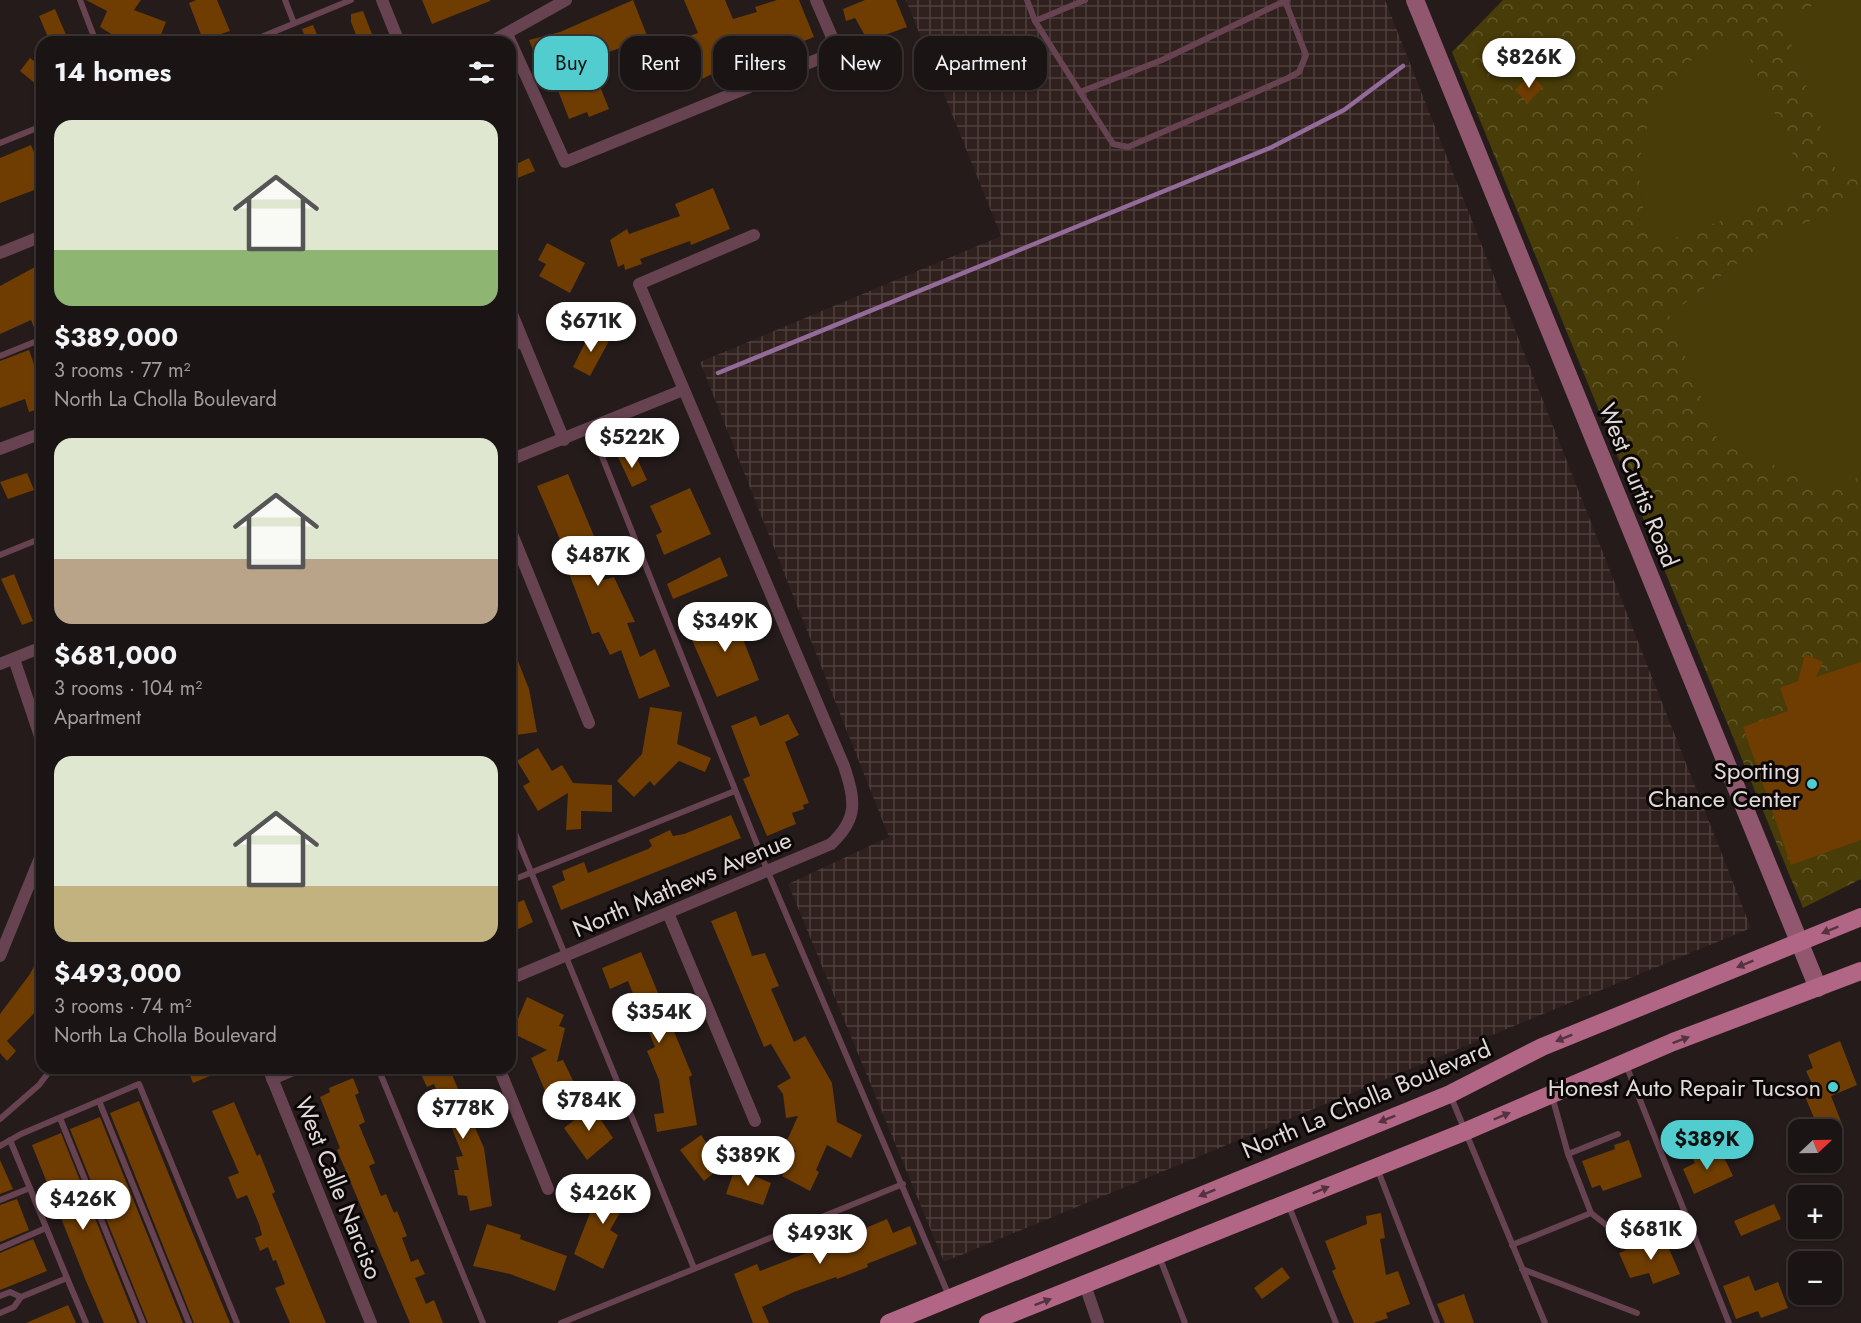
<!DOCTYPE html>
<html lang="en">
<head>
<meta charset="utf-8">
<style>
	:root { --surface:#1b1414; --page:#241d1d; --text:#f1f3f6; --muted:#a09ea0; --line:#393334; --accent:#52cdcf }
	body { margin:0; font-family:Jost,sans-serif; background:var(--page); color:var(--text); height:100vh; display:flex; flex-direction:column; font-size:22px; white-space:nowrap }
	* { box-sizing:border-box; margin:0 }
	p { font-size:20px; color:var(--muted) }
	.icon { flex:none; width:33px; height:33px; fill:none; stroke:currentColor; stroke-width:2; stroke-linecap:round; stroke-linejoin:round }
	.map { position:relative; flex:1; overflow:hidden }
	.drawer { position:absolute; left:36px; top:36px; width:480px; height:1038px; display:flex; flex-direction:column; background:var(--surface); border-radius:18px; box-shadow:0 2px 4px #0004,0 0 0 2px var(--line) }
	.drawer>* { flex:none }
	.banner { position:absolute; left:534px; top:36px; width:570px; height:54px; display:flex; gap:12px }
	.needle { width:39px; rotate:68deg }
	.fabs { position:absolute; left:1788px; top:1119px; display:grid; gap:12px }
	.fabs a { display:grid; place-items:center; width:54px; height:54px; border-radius:12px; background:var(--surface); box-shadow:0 2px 4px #0004,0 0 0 2px var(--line); font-size:30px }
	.price { position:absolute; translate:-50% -51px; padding:0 14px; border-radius:21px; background:#fff; color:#222; font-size:20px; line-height:39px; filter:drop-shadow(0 2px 3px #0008) }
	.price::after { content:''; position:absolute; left:50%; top:36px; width:18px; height:14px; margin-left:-9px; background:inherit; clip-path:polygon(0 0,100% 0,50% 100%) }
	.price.active { background:var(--accent); color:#111 }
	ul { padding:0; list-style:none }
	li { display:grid; align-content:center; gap:12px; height:318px; padding:0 18px }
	li span { display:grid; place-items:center; height:186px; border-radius:18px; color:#555 }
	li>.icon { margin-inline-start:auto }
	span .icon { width:108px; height:108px; fill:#fffc; stroke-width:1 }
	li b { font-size:26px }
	h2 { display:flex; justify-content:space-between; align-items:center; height:72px; padding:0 18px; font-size:26px }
	.pill { padding:0 21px; border-radius:18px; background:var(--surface); box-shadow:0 2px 4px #0004,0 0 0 2px var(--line); font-size:21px; line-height:54px }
	.pill.active { background:var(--accent); color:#111 }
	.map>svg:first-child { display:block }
	.industrial { fill:url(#industrial-grid) }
	.park { fill:url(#park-crowns) }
	.garden { fill:#483c08 }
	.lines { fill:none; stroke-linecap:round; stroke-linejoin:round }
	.stream { stroke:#936b99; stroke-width:4.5 }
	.building { fill:#6f3d01 }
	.lane { stroke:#674351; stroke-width:6 }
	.street { stroke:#674351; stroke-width:12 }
	.secondary { stroke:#90576e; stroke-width:18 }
	.primary { stroke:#b06684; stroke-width:18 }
	.oneway { fill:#55323f }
	.poi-dot { fill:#52cdcf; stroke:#0b0707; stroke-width:2 }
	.labels { text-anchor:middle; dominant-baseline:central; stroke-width:6; stroke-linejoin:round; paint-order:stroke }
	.street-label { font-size:24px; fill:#e1dad9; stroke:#0b0707 }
	.poi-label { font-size:24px; fill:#e1dad9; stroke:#0b0707; text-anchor:end }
</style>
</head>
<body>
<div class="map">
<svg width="1861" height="1323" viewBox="0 0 1861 1323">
	<defs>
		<pattern id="industrial-grid" width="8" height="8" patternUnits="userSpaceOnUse" patternTransform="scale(1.5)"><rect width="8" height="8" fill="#30201e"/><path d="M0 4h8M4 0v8" fill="none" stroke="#4e403e"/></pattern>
		<pattern id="park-crowns" width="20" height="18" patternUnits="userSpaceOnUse" patternTransform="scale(1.5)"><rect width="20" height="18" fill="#483c08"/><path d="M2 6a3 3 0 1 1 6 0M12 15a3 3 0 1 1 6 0" fill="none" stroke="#62582b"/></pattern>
	</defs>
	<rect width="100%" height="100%" fill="#241b1a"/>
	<path class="industrial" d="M906,0H1385L1751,928L944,1262L788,884L889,837L700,362L1001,236Z"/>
	<path class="park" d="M1503,0H1861V879L1803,908L1452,52Z"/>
	<g class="garden">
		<path d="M1827,0H1861V165L1838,176L1782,17Z"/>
		<path d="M1740,37L1804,178L1799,192L1656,245C1625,182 1638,109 1691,61C1704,49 1724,44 1740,37Z"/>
		<path d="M1861,202V476L1833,488L1719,443L1669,315L1776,234Z"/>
	</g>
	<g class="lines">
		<path class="stream" d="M718,373L1272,147L1344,110L1403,66"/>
	</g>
	<g class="building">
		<path d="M86,0H141L134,10L166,22L158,42H124L100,27L107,11Z"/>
		<path d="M196,0H217L230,31L203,40L189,3Z"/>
		<path d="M422,0H490V1L432,24Z"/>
		<path d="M633,0L648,38L589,59L609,109L589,117L587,112L569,119L552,75L544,77L529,40L560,32Z"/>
		<path d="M684,0H725L733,19L757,12L755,7L777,0H799L814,37L774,53L773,51L749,58L748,56L704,78L665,89L649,51L698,33Z"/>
		<path d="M865,0H896L907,27L868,41L855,18L846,21L843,9Z"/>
		<path d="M55,9L69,42H50L39,16Z"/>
		<path d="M363,11L375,42H359L351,22V14Z"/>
		<path d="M313,25L320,42H307L302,29Z"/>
		<path d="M30,58L42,67V89L20,71Z"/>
		<path d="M1530,74L1543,87L1528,103L1515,90Z"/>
		<path d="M31,145L42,171V187L0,203V158Z"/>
		<path d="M529,158L535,171L510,181V167Z"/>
		<path d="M713,188L730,229L691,245L690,241L640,259L642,264L625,270L624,264L618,267L610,240L627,229L629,234L680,216L675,204Z"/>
		<path d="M547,243L585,263L570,293L539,276L546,264L538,260Z"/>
		<path d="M35,267L42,285V334L37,335L31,320L0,334V286Z"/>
		<path d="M592,329L610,339L590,376L573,367Z"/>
		<path d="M29,350L42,387V408L29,412L25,399L0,408V361Z"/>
		<path d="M633,450L647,480L632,487L618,457Z"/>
		<path d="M27,473L34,490L8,499L0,482Z"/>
		<path d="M568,474L599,548L592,551L603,580L614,577L635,622L627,623L640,657L655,649L670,686L639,699L621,650L610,655L599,632L592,634L561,552L565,551L537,486Z"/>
		<path d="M690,488L711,534L664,555L656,535L662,532L650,506Z"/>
		<path d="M720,557L728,576L673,599L667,584Z"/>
		<path d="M14,574L33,621L22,625L1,579Z"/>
		<path d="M740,608L748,631L741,634L759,680L717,697L688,631Z"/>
		<path d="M510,641L529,689L537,732L510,736Z"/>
		<path d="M1805,654L1823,662L1816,677L1861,662V840L1791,865L1743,727L1788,711L1780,688L1798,681Z"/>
		<path d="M650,707L682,712L677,744L711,758L705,772L679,761L654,786L650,781L634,797L617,781L642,754Z"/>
		<path d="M788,714L799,735L785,742L809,803L803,805L804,809L792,813L796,824L767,836L743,779L750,776L731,726L756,716L760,726Z"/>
		<path d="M538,748L552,771L562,765L573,783L612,785V812L581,811V829L566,830L568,793L538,811L523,786L530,782L517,761Z"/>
		<path d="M731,815L741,838L561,910L552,886L565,880L562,871L584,862L588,873L648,849L652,846L649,840L670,830L673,836L684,834Z"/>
		<path d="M524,900L533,922L510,933V905Z"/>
		<path d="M736,911L752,956L765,953L779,986L771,989L794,1042L805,1036L832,1083L837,1122L862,1135L851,1158L827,1145L816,1170L819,1172L810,1191L782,1176L796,1151L785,1145L798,1116L786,1118L783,1094L777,1086L791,1078L771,1044L764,1047L711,921Z"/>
		<path d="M42,951V1005L7,1041L16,1051L7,1061L0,1053V1014L30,974Z"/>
		<path d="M641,952L692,1075L689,1077L697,1125L657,1132L654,1114L664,1113L659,1080L647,1051L655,1047L628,981L610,989L602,968Z"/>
		<path d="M527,997L564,1015L559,1026L565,1028L557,1062L563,1060L580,1095L552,1107L531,1058L547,1050L512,1033Z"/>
		<path d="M1840,1041L1857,1085L1831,1096L1842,1124L1828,1130H1819L1804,1094L1815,1090L1806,1071L1813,1068L1808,1055Z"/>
		<path d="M187,1068H229L193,1083Z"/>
		<path d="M418,1068H449L484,1148L492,1206L470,1211L467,1196L458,1195L454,1170H459L456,1157L463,1156L434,1084L427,1087Z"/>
		<path d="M353,1078L359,1093L355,1095L365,1122L359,1125L375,1163L369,1166L381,1196L386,1194L394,1213L397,1211L407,1236L402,1238L411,1262L418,1259L425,1274L415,1278L426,1304L434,1300L443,1323H410L337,1150L340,1148L320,1097L330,1092L329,1088Z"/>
		<path d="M139,1101L191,1229L230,1323H194L110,1113Z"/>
		<path d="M234,1102L254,1149L257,1156L260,1154L275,1192L272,1194L326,1323H290L275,1288L285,1284L276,1260L273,1261L268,1247L260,1251L255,1238L262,1235L259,1224L247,1195L237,1199L228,1177L239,1173L212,1111Z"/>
		<path d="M595,1104L605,1116L601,1120L613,1138L587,1160L564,1128Z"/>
		<path d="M100,1117L183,1323H148L70,1129Z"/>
		<path d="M61,1133L137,1323H104L86,1281L32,1145Z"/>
		<path d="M701,1135L722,1166L704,1181L680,1150Z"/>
		<path d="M1629,1140L1642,1177L1603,1191L1600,1185L1592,1188L1582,1161L1615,1149L1614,1145Z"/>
		<path d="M1708,1150L1711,1157L1722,1153L1733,1176L1694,1194L1683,1169L1695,1163L1692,1157Z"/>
		<path d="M0,1160L13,1189L0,1194Z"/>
		<path d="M735,1168L771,1183L763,1205L726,1194Z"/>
		<path d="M614,1179L633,1190L610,1230L618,1235L603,1269L574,1254L592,1208Z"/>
		<path d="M17,1199L29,1230L0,1242V1205Z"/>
		<path d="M1774,1204L1781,1219L1741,1236L1734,1221Z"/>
		<path d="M1381,1213L1385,1238L1380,1239L1386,1275L1398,1271L1410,1304L1386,1313L1388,1318L1373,1323H1354L1332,1271L1336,1269L1325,1241L1367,1224L1366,1216Z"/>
		<path d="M887,1219L893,1233L910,1226L917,1244L867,1264L868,1267L837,1279L836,1277L794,1292L762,1307L769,1323H753L734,1274L757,1264L760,1271L822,1247L816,1233L835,1226L840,1239Z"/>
		<path d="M487,1224L521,1235L520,1239L567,1256L555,1291L510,1274L473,1266Z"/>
		<path d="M1663,1235L1680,1274L1653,1284L1649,1273L1630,1278L1619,1253Z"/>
		<path d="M33,1239L47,1271L0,1290V1253Z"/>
		<path d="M1282,1267L1290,1278L1262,1299L1254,1288Z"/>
		<path d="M1749,1276L1755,1291L1778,1282L1788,1308L1761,1318L1758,1311L1736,1319L1723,1286Z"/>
		<path d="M1464,1294L1474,1323H1445L1437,1304Z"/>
		<path d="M68,1305L76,1323H26Z"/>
	</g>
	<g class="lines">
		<g class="lane">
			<path d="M80,0L96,42"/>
			<path d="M285,0L294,23"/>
			<path d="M1027,0L1035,21L1085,0"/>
			<path d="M1035,21L1080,92L1162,60L1287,0"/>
			<path d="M249,42L351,0"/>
			<path d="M1080,92L1113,144L1128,147L1288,78L1299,72L1306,55L1285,1"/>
			<path d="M0,143L42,126"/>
			<path d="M510,349L524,344"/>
			<path d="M0,356L42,339"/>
			<path d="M591,429L768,872L949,1296"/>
			<path d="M0,555L42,538"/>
			<path d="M510,821L694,1268"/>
			<path d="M510,881L735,791"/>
			<path d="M1626,1065L1729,1323"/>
			<path d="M378,1068L483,1323"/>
			<path d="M1552,1096L1568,1154L1591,1213L1610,1228L1640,1214"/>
			<path d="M1451,1097L1545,1323"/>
			<path d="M99,1101L189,1323"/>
			<path d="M60,1118L143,1323"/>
			<path d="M0,1119L39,1085L52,1068"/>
			<path d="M10,1140L67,1278"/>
			<path d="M0,1146L21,1134L139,1084L237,1323"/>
			<path d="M1568,1154L1618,1134"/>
			<path d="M1377,1168L1437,1323"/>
			<path d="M0,1200L30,1188"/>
			<path d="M1288,1204L1336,1323"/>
			<path d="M1512,1245L1591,1213"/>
			<path d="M0,1248L46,1228"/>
			<path d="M1159,1256L1185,1323"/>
			<path d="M1522,1269L1637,1313"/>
			<path d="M0,1296L10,1292L21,1297L14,1307L0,1313"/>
			<path d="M21,1297L67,1278L86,1323"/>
			<path d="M561,1323L903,1184"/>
		</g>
		<g class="street">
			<path d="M382,0L399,42"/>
			<path d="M507,34L565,162L838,51L816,0"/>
			<path d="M491,42L566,0"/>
			<path d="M0,253L42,236"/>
			<path d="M510,309L564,440"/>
			<path d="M0,449L42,433"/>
			<path d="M510,460L683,390"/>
			<path d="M510,529L589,723"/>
			<path d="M14,659L42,742"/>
			<path d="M0,664L42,647"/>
			<path d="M668,913L755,1121"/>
			<path d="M0,956L42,853"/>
			<path d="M510,979L831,844C859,818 855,800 844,766L639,284L754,235"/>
			<path d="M268,1068L371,1323"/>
			<path d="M499,1068L548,1189"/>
			<path d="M272,1079L298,1068"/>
			<path d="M1085,1285L1098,1323"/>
		</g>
		<path class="secondary" d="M1415,0L1818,988"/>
		<g class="primary">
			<path d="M889,1323L1450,1094L1542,1047L1861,917"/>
			<path d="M988,1323L1464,1132L1673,1042L1861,971"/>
		</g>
	</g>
	<defs><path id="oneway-solid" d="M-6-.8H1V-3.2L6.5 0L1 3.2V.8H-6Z" transform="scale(1.5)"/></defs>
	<g class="oneway">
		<use href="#oneway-solid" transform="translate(1830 930) rotate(158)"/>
		<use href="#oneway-solid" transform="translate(1745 964) rotate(158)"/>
		<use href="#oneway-solid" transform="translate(1564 1038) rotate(158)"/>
		<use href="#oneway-solid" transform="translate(1681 1040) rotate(-21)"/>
		<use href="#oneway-solid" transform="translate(1502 1116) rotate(-23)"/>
		<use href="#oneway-solid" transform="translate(1387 1119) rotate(158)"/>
		<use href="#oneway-solid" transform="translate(1321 1190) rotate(-22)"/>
		<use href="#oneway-solid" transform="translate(1207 1193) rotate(158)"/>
		<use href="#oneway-solid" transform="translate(1043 1302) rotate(-21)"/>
	</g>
	<g class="poi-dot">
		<circle cx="1812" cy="784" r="6"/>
		<circle cx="1833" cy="1087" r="6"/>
	</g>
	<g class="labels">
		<g class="street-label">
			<text transform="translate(1639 485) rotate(68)">West Curtis Road</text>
			<text transform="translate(682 884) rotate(-23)">North Mathews Avenue</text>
			<text transform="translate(1366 1099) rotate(-23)">North La Cholla Boulevard</text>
			<text transform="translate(339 1188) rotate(68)">West Calle Narciso</text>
		</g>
		<g class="poi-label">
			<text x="1800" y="770">Sporting<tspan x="1800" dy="28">Chance Center</tspan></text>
			<text x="1821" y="1087">Honest Auto Repair Tucson</text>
		</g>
	</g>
</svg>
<div class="fabs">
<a><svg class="needle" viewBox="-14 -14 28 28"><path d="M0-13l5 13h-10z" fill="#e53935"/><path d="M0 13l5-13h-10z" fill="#a09ea0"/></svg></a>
<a>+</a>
<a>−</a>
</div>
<b class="price" style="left:1529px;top:89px">$826K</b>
<b class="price" style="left:591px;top:353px">$671K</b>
<b class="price" style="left:632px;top:469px">$522K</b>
<b class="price" style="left:598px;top:587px">$487K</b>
<b class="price" style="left:725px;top:653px">$349K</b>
<b class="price" style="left:659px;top:1044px">$354K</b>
<b class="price" style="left:589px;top:1132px">$784K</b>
<b class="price" style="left:463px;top:1140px">$778K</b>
<b class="price active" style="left:1707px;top:1171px">$389K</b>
<b class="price" style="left:748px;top:1187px">$389K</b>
<b class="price" style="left:603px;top:1225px">$426K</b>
<b class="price" style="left:83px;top:1231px">$426K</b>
<b class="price" style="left:1651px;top:1261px">$681K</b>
<b class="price" style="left:820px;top:1265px">$493K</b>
<div class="banner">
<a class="pill active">Buy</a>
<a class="pill">Rent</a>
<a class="pill">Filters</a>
<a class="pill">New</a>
<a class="pill">Apartment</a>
</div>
<section class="drawer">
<h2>14 homes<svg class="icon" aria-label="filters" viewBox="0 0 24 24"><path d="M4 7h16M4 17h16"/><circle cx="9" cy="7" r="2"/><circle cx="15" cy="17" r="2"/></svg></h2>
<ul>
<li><span style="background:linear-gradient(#dfe7d0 70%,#8fb573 0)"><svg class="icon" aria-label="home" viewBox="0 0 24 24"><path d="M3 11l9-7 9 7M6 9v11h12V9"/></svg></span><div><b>$389,000</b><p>3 rooms · 77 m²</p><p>North La Cholla Boulevard</p></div></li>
<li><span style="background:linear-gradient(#dfe7d0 65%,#b9a48a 0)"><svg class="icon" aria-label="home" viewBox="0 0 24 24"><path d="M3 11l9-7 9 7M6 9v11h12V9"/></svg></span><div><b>$681,000</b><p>3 rooms · 104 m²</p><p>Apartment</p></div></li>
<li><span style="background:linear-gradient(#dfe7d0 70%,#c2b280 0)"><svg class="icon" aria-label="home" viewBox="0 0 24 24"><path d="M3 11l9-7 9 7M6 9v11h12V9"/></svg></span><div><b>$493,000</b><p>3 rooms · 74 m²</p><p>North La Cholla Boulevard</p></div></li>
</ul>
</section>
</div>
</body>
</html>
